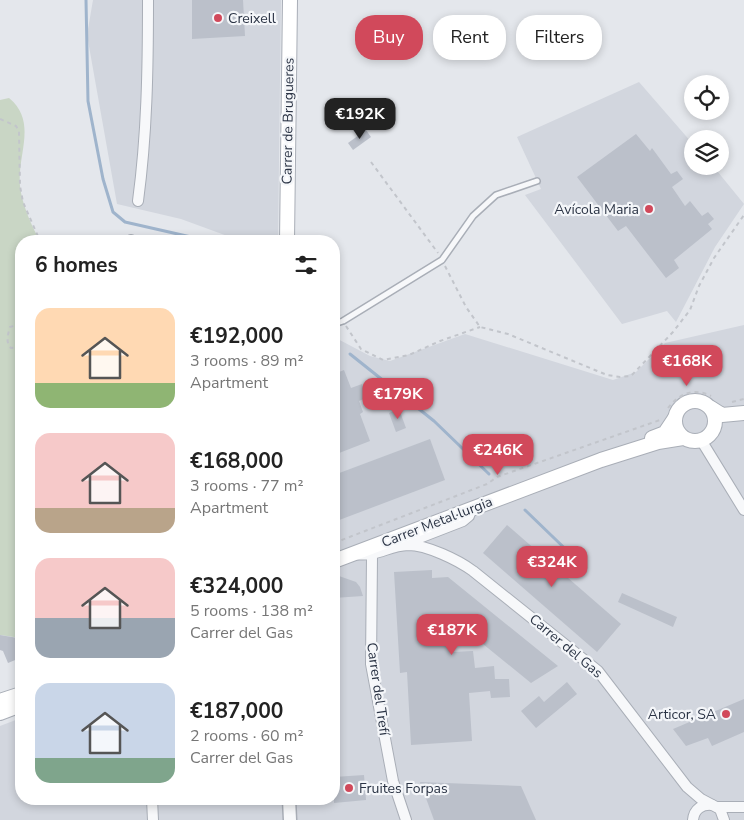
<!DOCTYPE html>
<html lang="en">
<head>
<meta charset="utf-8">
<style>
	:root { --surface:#fff; --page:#f6f6f6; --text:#222; --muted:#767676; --accent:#d1495b }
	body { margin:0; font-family:"Nunito Sans",sans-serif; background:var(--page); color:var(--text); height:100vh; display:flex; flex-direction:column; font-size:19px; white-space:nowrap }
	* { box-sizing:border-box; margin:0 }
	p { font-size:16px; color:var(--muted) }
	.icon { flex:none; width:28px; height:28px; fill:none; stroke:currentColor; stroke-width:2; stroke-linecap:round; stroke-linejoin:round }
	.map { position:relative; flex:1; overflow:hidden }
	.side { position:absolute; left:15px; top:235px; width:325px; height:570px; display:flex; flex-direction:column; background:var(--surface); border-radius:20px; box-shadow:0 2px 8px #0003 }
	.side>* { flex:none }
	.banner { position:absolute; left:355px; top:15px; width:314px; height:45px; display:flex; gap:10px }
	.fabs { position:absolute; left:684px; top:75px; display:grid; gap:10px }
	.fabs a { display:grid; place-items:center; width:45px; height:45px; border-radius:50%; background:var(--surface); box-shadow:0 2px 8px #0003; font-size:25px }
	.price { position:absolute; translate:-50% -42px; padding:0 11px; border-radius:10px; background:var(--accent); color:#fff; font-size:16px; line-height:32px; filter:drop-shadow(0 1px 2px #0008) }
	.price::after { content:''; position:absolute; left:50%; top:30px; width:15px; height:11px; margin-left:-8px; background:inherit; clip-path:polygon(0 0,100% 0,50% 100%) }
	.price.current { background:#222; color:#fff }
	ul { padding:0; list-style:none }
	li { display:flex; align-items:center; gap:15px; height:125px; padding:0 20px }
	li span { display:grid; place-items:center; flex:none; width:140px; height:100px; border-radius:15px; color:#555 }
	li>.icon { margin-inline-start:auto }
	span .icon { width:60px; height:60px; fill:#fffc; stroke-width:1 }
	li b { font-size:21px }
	h2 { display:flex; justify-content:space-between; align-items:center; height:60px; padding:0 20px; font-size:21px }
	.chip { padding:0 18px; border-radius:20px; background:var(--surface); box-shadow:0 2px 8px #0003; font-size:18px; line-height:45px }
	.chip.current { background:var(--accent); color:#fff }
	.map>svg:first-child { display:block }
	.built { fill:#d2d6de }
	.green { fill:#c9d6c5 }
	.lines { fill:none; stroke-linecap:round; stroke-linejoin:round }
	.stream { stroke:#9fb4cc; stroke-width:3 }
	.building { fill:#bbc0ca }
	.service-casing { stroke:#a9aeb7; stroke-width:8 }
	.minor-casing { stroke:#a9aeb7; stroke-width:12 }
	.tertiary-casing { stroke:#a9aeb7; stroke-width:15 }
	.secondary-casing { stroke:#a9aeb7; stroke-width:16 }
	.path { stroke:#c2c5cb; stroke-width:2; stroke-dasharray:4 4; stroke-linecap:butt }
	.service { stroke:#f7f8fa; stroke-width:5 }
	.minor { stroke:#f7f8fa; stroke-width:10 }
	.tertiary { stroke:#f7f8fa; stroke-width:12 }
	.secondary { stroke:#fff; stroke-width:14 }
	.poi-dot { fill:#d1495b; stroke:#f4f6f9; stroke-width:2 }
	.labels { text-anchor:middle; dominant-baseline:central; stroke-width:4.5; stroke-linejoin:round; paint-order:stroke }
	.poi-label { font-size:14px; fill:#2b3445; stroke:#f4f6f9; text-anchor:start }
	.street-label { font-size:14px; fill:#2b3445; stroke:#f4f6f9 }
</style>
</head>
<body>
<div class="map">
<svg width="744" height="820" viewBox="0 0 744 820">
	<rect width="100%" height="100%" fill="#e4e7ec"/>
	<g class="built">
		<path d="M93,0H281L278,241H241L181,219L117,204L87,35Z"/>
		<path d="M639,82L692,143V166H713L744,204L715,247L676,322L667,311L622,324L525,195L541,189L517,137Z"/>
		<path d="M744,325V820H0V726L21,718V799H334V337L370,356L390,361L465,334L613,380L636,372L665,343Z"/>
	</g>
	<path class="green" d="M9,98C38,122 17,154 20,186C22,204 31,225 40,241H21V638L0,635V100Z"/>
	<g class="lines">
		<g class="stream">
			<path d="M86,0L88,101L103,179L113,212L125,222L191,237L198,241"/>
			<path d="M350,354L434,421L489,474"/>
			<path d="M525,510L581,564"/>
		</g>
	</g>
	<g class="building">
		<path d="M192,0H243L245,36L192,39Z"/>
		<path d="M366,130L371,137L353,150L348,143Z"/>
		<path d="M636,134L650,151L652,148L671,174L677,171L683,179L672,187L685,206L690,201L702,216L708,212L714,219L708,224L712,229L674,260L679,268L666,278L626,226L618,231L577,177Z"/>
		<path d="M344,370L351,388L362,384L368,397L359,401L363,412L360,414L370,441L334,455V374Z"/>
		<path d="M399,409L406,428L396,432L389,413Z"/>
		<path d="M430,439L445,480L334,522V475Z"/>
		<path d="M507,525L621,624L597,652L483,553Z"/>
		<path d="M432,570V578L448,577L558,666L531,683L451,618L453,652L473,651L475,668L494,666L495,679H509L510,697L491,698L490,691L469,693L472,741L411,745L407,672L400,673L394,572Z"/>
		<path d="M339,576L356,582L360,587L363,596L334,598V577Z"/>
		<path d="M622,593L677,617L673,627L618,602Z"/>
		<path d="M0,635L18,638L16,647L20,658L8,663L3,651L0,650Z"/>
		<path d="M567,682L577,694L536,728L521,711L539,696L544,702Z"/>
		<path d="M744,699V732L712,746L708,738L686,746L673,729Z"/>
		<path d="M364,775L366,800L334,803V777Z"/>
		<path d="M420,782L521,786L536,820H434Z"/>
	</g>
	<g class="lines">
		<g class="service-casing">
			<path id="service" d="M334,324L343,321L442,260L473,216L496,195L537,181"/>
		</g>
		<g class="minor-casing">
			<g id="minor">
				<path d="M138,201C147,134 148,68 148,0"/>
				<path d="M131,240V241"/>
				<path d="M701,440L744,510"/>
				<path d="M407,545L414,540L463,521L469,516L471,509"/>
				<path d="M355,554C378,557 387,546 408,545C427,545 458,560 473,571L598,671L687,787L701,799L720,809L724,820"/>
				<path d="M372,556L371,664L393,781L406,820"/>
				<path d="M152,799L153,820"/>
				<path d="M717,807H744"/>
				<path d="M693,820C694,809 702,804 712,805"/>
			</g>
		</g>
		<g class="tertiary-casing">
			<path id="tertiary" d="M289,799L290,820"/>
		</g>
		<g class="secondary-casing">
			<g id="secondary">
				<path d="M287,241L290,0"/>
				<circle cx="695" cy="421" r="20"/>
				<path d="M711,408L722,415L744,413"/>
				<path d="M652,438L665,433L675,418"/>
				<path d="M334,561L601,460L658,442L683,438"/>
				<path d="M0,701L21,694"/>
				<path d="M0,713L21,705"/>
			</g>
		</g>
		<g class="path">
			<path d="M0,119L16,126L19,131L20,186L23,202L40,241"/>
			<path d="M371,162L438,253"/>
			<path d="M445,266L466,307L480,327L508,334L607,375L620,377L631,376L673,332L690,310L699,286L714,258L744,215"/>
			<path d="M21,324L10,327C8,334 5,342 11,348L21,347"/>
			<path d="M346,326L361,349L383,360L409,355L440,341L480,327"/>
			<path d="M732,402L744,399"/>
			<path d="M668,408C679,394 693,387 711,396"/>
			<path d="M334,543L487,484L497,477L660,420"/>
			<path d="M16,682L21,681"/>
		</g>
		<use href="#service" class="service"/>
		<use href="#minor" class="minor"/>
		<use href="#tertiary" class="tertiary"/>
		<use href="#secondary" class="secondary"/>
	</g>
	<g class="poi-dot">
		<circle cx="218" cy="18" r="5"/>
		<circle cx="649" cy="209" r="5"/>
		<circle cx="726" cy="714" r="5"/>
		<circle cx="349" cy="788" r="5"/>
	</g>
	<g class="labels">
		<g class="poi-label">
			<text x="228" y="18">Creixell</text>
			<text x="639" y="209" text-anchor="end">Avícola Maria</text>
			<text x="716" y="714" text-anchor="end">Articor, SA</text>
			<text x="359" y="788">Fruites Forpas</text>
		</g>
		<g class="street-label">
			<text transform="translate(288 121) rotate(-89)">Carrer de Brugueres</text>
			<text transform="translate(437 522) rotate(-21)">Carrer Metal·lurgia</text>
			<text transform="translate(566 646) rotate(40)">Carrer del Gas</text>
			<text transform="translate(378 689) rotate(82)">Carrer del Trefí</text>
		</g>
	</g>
</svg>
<div class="fabs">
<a><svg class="icon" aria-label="locate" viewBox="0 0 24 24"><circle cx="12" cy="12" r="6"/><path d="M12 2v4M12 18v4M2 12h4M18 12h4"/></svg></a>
<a><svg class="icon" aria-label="layers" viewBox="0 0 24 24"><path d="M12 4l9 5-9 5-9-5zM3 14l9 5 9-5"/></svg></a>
</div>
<b class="price current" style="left:360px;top:140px">€192K</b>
<b class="price" style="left:687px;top:387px">€168K</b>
<b class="price" style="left:398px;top:420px">€179K</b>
<b class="price" style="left:498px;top:476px">€246K</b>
<b class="price" style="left:552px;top:588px">€324K</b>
<b class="price" style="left:452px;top:656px">€187K</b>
<div class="banner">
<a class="chip current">Buy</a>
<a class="chip">Rent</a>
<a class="chip">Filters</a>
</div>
<section class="side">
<h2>6 homes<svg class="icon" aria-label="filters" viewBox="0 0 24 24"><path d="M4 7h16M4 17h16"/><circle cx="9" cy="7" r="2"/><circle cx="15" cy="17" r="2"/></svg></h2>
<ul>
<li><span style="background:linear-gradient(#ffd9b3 75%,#8fb573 0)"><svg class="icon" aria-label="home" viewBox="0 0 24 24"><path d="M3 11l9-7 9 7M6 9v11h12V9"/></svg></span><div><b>€192,000</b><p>3 rooms · 89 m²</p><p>Apartment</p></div></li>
<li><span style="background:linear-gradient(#f6c9c9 75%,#b9a48a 0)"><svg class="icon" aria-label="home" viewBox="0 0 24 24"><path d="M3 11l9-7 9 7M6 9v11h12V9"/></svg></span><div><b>€168,000</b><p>3 rooms · 77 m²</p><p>Apartment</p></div></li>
<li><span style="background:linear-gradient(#f6c9c9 60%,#9aa5b1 0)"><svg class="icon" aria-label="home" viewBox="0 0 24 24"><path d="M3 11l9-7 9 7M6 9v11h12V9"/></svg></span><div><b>€324,000</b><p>5 rooms · 138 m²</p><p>Carrer del Gas</p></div></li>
<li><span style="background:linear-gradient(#c9d6e8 75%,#7fa58c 0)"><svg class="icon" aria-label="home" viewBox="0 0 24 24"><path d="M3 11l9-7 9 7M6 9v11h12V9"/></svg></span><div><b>€187,000</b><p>2 rooms · 60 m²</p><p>Carrer del Gas</p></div></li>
</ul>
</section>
</div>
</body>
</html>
